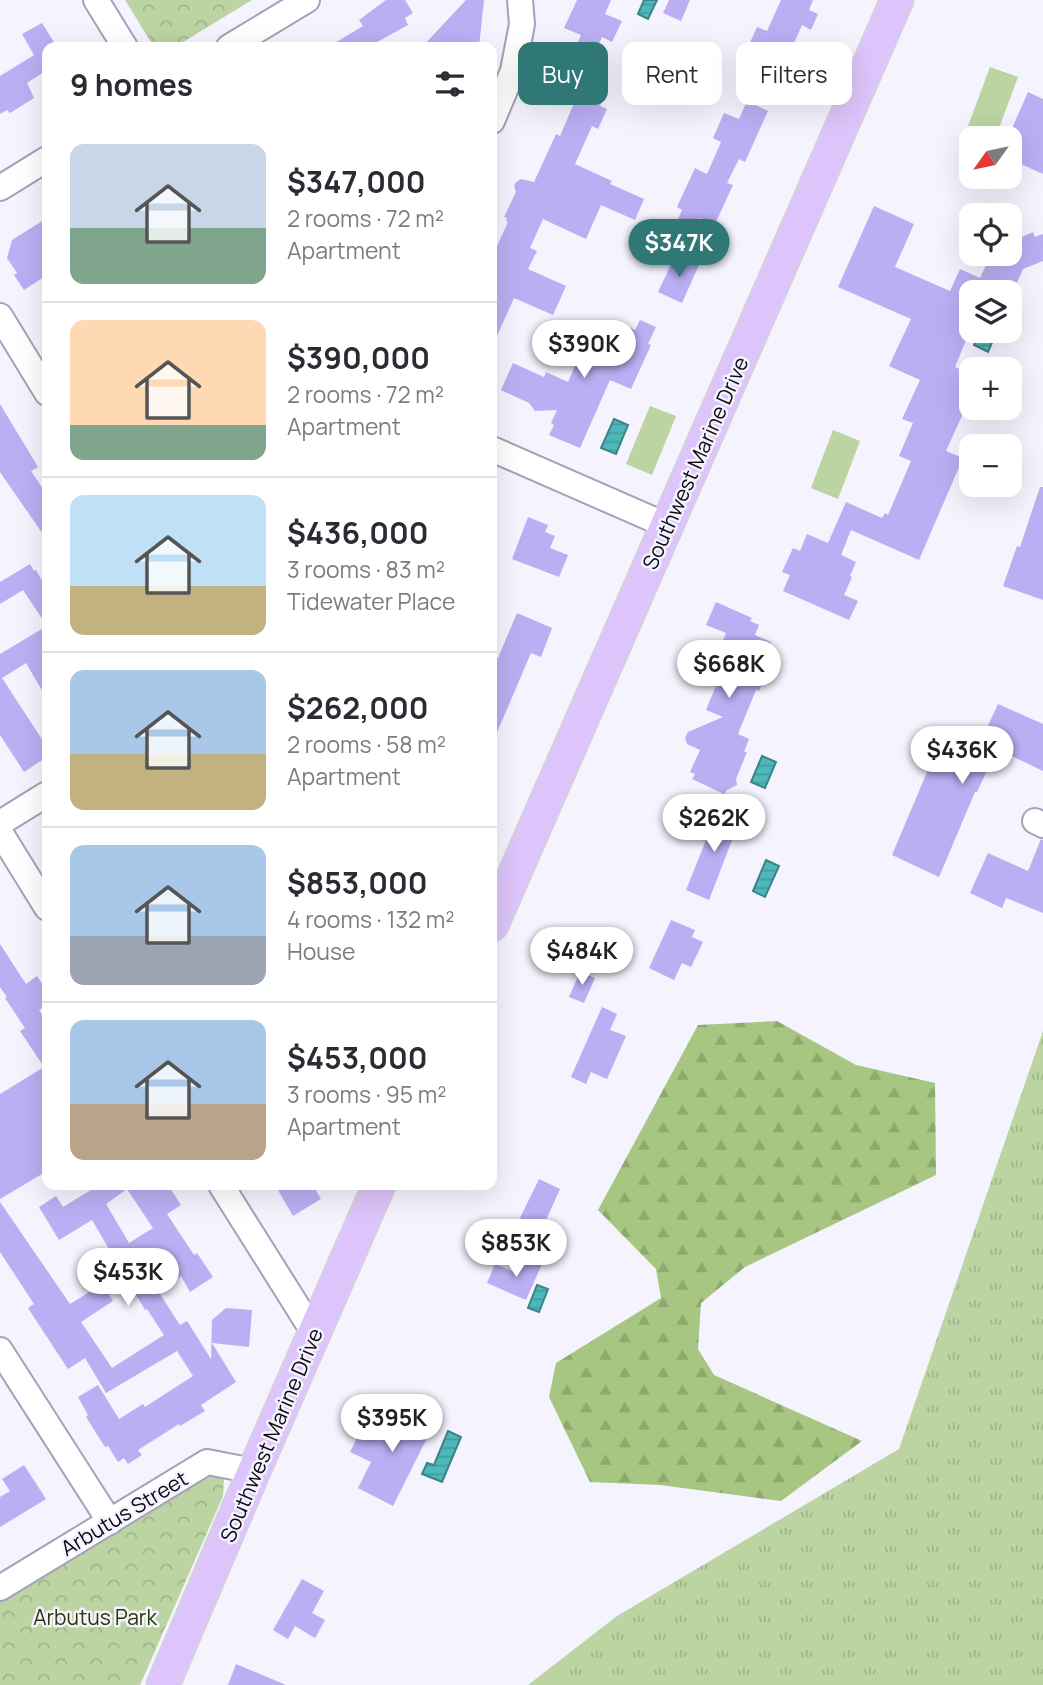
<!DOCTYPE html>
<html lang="en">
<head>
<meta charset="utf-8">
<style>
	:root { --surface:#fff; --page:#f2f2f3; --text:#2b2b33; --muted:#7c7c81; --line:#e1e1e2; --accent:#2f7876 }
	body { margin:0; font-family:Manrope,sans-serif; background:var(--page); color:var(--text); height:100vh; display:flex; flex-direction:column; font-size:26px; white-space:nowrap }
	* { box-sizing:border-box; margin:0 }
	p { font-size:23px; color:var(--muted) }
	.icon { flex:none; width:38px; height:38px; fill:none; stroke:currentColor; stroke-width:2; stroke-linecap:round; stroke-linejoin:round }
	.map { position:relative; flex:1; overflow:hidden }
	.details { position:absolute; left:42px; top:42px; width:455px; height:1148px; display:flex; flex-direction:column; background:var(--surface); border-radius:14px; box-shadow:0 7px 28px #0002 }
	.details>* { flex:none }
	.hud { position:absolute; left:518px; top:42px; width:420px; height:63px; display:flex; gap:14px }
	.needle { width:46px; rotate:237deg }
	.tools { position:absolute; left:959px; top:126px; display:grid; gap:14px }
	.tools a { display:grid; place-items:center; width:63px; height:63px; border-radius:14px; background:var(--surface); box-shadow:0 7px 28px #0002; font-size:35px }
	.price { position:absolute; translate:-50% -60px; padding:0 16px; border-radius:24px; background:#fff; color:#222; font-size:23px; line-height:46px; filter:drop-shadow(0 2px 4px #0008) }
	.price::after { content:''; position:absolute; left:50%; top:42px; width:21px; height:16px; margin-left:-10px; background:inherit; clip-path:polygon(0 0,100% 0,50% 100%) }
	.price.active { background:var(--accent); color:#fff }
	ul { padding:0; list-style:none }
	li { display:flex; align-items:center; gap:21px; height:175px; padding:0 28px }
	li+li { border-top:2px solid var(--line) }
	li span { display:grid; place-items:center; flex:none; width:196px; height:140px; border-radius:14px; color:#555 }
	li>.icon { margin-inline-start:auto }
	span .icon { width:84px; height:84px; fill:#fffc; stroke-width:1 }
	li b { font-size:30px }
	h2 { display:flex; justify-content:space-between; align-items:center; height:84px; padding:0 28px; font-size:30px }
	.tag { padding:0 24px; border-radius:14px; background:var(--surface); box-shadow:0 7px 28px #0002; font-size:24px; line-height:63px }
	.tag.active { background:var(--accent); color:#fff }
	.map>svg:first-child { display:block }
	.grass { fill:url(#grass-tufts) }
	.forest { fill:url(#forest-firs) }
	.park { fill:url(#park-crowns) }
	.pitch { fill:#bbd4a1 }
	.water { fill:url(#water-rules); stroke:#3a8488; stroke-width:2 }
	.building { fill:#bbaef3; fill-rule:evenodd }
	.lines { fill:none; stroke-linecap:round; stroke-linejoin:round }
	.minor-casing { stroke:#a5a0bb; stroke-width:28 }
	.major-casing { stroke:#d3d3d5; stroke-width:35 }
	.minor { stroke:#fff; stroke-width:24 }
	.major { stroke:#ddc4fa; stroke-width:32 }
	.labels { text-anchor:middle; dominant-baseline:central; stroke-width:5; stroke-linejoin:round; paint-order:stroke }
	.street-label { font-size:21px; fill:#0c0b14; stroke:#f4f3fe }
	.park-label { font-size:21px; fill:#263907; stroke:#f4f3fe }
</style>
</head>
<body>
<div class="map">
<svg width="1043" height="1685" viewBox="0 0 1043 1685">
	<defs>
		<pattern id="grass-tufts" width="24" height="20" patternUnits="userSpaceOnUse" patternTransform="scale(1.75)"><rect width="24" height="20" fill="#bbd4a1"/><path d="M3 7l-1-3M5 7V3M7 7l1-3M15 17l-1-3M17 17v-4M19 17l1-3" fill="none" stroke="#a0b58a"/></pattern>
		<pattern id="forest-firs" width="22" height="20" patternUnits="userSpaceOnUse" patternTransform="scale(1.75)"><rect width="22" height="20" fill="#a6c682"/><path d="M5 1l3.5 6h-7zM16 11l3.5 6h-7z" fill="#8ea96f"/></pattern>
		<pattern id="park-crowns" width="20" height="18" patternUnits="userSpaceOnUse" patternTransform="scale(1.75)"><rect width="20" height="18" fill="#bbd4a1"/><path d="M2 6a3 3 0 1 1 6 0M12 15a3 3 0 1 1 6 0" fill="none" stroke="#a0b58a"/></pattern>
		<pattern id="water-rules" width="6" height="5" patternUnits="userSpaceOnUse" patternTransform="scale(1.75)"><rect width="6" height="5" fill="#4db8b9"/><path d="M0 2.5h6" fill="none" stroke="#429d9e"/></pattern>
	</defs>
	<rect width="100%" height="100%" fill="#f4f3fe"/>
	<path class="grass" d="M1043,1031V1685H528L617,1616L899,1449Z"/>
	<path class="forest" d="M777,1021L856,1065L935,1083L936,1175L745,1267L701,1303L698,1349L714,1375L862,1441L781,1501L660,1485L590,1482L549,1397L556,1363L661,1298L656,1269L598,1210L698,1025Z"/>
	<g class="park">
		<path d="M125,0H252L175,47H154Z"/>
		<path d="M217,1471L224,1480L223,1496L140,1685H0V1597L205,1472Z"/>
	</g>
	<g class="pitch">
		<path d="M990,67L1018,77L996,136L968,126Z"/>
		<path d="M650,406L676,416L652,475L626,464Z"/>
		<path d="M833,430L860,441L838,499L811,488Z"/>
	</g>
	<g class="water">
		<path d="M644,0H657L648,19L638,14Z"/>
		<path d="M980,331H997L988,352L974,345Z"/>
		<path d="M614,419L628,425L616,454L601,448Z"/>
		<path d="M762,756L776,762L765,788L751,782Z"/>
		<path d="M766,860L779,866L765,897L753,891Z"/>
		<path d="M537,1285L548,1289L539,1312L528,1308Z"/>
		<path d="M448,1431L461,1437L442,1482L422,1474L427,1463L434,1465Z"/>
	</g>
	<g class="building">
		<path d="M386,0H405L413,13L405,18L408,25L368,47H328L363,26L359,20Z"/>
		<path d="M466,0H484L479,47H422Z"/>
		<path d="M577,0H611L605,14L622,21L612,42L602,37L588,68L570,60L581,35L564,28Z"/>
		<path d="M669,0H690L681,21L663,13Z"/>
		<path d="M781,0H813L809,10L818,14L811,30L802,25L777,81L740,65L757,27L767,31Z"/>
		<path d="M42,23L57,47H47V77L44,72L27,83L34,98L10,113L7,110L0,114V76L34,55L22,34Z"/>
		<path d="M577,64L606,77L601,89L607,91L600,106L607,109L598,129L592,126L575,164L612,181L610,184L644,199L635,220L601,205L586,239L543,219L530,248L537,251L528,269L566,286L553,315L514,298L492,347V257L508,222L506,221L507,218L504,217L516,192L514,186L516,182L521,179L534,182L556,134L560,136L575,101L563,96Z"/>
		<path d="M1028,92L1043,99V174L1010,159V133Z"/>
		<path d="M747,101L768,111L745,162L739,159L727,183L733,185L715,224L700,218L691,239L673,231L682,210L677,207L695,168L707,174L721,142L713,138L724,113L739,119Z"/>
		<path d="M874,206L914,224L895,267L950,291L960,269L980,278L991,254H1010V242L1033,232L1035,237L1043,234V261L1023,269L1013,292H971V328L955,367L971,375V396L946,451L963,458L919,560L851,530L841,555L856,562L850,576L852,577L844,595L858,601L849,620L783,591L790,575L782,572L793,548L800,551L807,534L828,543L846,502L882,518L885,513L888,515L911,461L899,456L913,423L902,419L920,380L889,366L911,319L838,287Z"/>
		<path d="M47,218V275L24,290L14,275L17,273L7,258L12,240Z"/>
		<path d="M676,254L699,265L682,303L658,292Z"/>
		<path d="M640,320L656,327L648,344L651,345L631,389L610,380L580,448L549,435L554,425L551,423L557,410L535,411L529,403L501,390L513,363L544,377L546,372L568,382L588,336L597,340L599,336L602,337L605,331L611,334L617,321L635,330Z"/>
		<path d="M0,404L38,467L31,471L47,495V540L0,472Z"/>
		<path d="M1040,487H1043V600L1003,586L1017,546L1020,547Z"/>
		<path d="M528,517L548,525L545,532L555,536L550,548L568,555L559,577L512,559Z"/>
		<path d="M30,564L34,571L36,570L47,589V699L26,663L2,678L47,747V757L24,772L0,735V654L47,626L23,590L0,604V582Z"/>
		<path d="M716,602L752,618L750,621L759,625L755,635L771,642L759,670L767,673L759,691L756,690L738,734L749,739L744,752H747L736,779L737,785L727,790L724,794L692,779L695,774L690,772L700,750L687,744L685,738L688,732L723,717L706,710L720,676L710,671L726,633L706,625Z"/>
		<path d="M517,613L552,628L541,657L531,653L492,744V655L498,658Z"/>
		<path d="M998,704L1043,724V771L997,749L977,792H975L939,877L892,855L944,732L978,747Z"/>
		<path d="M719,808L741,817L709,900L686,890Z"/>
		<path d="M1041,839L1043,840V913L1006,898L1002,908L970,893L988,853L1028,871Z"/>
		<path d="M671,920L695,930L692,937L703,942L691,967L682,963L674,980L649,968Z"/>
		<path d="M0,944L26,984L37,976L47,991V1005L39,1010L47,1023V1171L0,1199V1094L44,1067L20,1031L25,1028L5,998L7,997L0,987Z"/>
		<path d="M580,972L595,978L584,1003L569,997Z"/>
		<path d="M602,1007L617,1014L610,1030L626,1036L607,1079L591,1072L586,1084L571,1077Z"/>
		<path d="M539,1179L560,1189L542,1229L520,1218Z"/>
		<path d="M99,1185H168L181,1205L167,1214L194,1255L197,1253L213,1277L190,1292L181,1276L158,1291L180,1325L187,1321L211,1359L212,1320L226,1308L252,1310L249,1347L212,1343L236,1382L201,1405L205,1411L180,1426L179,1424L138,1450L142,1455L128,1464L124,1458L118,1462L108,1446L105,1447L86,1417L88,1415L78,1397L98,1385L119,1419L143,1404L145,1407L193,1376L177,1351L106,1393L85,1358L68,1369L28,1308L34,1304L0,1252V1202L70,1304L102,1284L113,1301L81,1322L112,1368L164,1335L147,1309L145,1310L92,1220L59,1240L39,1207L56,1196L63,1207ZM127,1189L153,1228L129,1243L106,1204Z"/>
		<path d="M275,1185H313L321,1199L293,1216Z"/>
		<path d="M526,1258L542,1264L526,1300L487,1283L495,1264L519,1274Z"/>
		<path d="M400,1404L435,1422L393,1506L358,1488L371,1462L350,1452L362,1428L383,1438Z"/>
		<path d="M24,1465L46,1499L0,1527V1497L10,1491L2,1479Z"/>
		<path d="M302,1579L324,1591L312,1613L325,1620L315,1638L295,1626L288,1639L273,1630Z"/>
		<path d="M236,1664L286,1685H228Z"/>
	</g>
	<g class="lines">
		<g class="minor-casing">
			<g id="minor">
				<path d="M96,0L125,47"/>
				<path d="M229,47L307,0"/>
				<path d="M492,121L513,71L522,24L520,0"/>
				<path d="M0,188L47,159"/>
				<path d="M0,316L47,393"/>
				<path d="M492,449L668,526"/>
				<path d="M1035,821L1043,825"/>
				<path d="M0,823L47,794"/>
				<path d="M0,832L47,908"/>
				<path d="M221,1185L314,1333"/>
				<path d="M0,1350L110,1522"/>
				<path d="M0,1588L207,1462L254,1471"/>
			</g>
		</g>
		<g class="major-casing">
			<g id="major">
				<path d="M492,925L897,0"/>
				<path d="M163,1685L254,1471L379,1185"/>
			</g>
		</g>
		<use href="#minor" class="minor"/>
		<use href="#major" class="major"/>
	</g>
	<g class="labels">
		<g class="street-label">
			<text transform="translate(695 463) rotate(-66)">Southwest Marine Drive</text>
			<text transform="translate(271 1435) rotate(-67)">Southwest Marine Drive</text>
			<text transform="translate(124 1513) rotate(-31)">Arbutus Street</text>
		</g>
		<g class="park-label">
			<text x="95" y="1617">Arbutus Park</text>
		</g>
	</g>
</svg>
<div class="tools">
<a><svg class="needle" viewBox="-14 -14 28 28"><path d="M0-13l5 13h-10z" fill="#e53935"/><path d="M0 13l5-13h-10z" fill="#7c7c81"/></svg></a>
<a><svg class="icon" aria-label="locate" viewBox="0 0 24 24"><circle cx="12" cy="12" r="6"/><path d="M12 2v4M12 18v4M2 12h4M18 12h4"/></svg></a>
<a><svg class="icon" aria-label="layers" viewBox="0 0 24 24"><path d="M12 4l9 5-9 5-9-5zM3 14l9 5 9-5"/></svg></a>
<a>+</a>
<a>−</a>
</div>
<b class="price active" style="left:679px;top:279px">$347K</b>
<b class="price" style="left:584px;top:380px">$390K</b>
<b class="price" style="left:729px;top:700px">$668K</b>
<b class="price" style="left:962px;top:786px">$436K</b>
<b class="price" style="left:714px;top:854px">$262K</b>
<b class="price" style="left:582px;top:987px">$484K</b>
<b class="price" style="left:516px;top:1279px">$853K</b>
<b class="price" style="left:128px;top:1308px">$453K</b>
<b class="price" style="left:392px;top:1454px">$395K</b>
<div class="hud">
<a class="tag active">Buy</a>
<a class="tag">Rent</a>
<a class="tag">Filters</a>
</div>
<section class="details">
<h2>9 homes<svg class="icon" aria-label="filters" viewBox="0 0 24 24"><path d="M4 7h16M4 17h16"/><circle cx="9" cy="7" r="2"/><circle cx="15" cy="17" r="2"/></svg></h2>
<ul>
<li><span style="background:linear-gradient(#c9d6e8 60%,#7fa58c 0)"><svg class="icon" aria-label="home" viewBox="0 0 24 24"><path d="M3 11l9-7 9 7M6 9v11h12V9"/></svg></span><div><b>$347,000</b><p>2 rooms · 72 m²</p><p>Apartment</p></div></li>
<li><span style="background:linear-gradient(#ffd9b3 75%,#7fa58c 0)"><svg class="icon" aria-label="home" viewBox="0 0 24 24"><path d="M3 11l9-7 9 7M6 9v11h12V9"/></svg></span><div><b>$390,000</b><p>2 rooms · 72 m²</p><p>Apartment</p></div></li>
<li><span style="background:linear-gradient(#bfe0f5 65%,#c2b280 0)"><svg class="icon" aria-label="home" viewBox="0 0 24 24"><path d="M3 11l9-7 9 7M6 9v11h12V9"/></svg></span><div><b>$436,000</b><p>3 rooms · 83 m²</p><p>Tidewater Place</p></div></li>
<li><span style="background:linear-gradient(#a9c7e8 60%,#c2b280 0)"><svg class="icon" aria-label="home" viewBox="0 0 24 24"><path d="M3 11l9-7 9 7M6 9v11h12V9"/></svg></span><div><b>$262,000</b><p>2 rooms · 58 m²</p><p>Apartment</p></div></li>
<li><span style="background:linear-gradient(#a9c7e8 65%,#9aa5b1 0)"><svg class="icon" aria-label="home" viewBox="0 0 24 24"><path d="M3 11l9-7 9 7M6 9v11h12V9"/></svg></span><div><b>$853,000</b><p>4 rooms · 132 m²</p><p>House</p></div></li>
<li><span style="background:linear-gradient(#a9c7e8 60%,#b9a48a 0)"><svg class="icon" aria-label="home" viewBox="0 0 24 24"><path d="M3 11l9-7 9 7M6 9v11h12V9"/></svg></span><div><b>$453,000</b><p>3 rooms · 95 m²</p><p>Apartment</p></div></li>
</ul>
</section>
</div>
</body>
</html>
